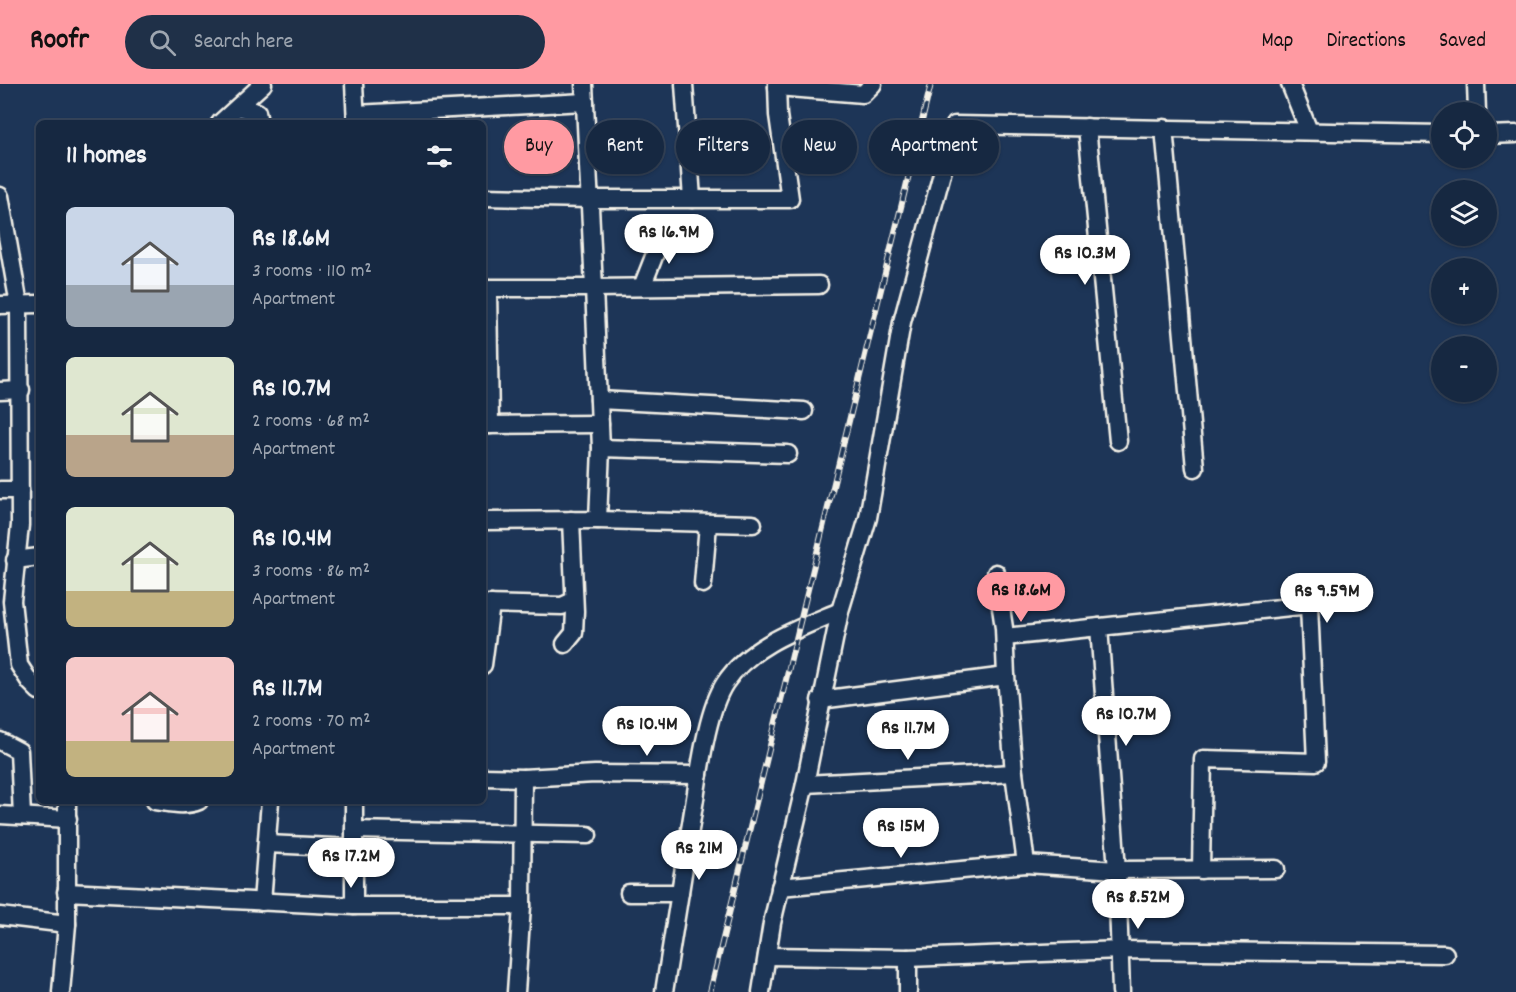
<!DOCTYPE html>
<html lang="en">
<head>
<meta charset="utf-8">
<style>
	:root { --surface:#162841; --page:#1f3048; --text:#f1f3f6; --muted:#9ea6b1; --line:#35445a; --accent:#ff9aa2 }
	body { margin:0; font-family:Dekko,sans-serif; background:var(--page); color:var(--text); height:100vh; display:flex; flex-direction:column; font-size:22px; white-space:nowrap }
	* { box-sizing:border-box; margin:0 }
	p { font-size:20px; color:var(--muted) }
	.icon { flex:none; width:33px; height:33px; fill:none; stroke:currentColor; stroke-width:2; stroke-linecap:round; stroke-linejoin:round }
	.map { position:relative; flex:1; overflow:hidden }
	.sheet { position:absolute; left:36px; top:36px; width:450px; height:684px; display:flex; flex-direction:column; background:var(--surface); border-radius:9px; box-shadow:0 2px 4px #0004,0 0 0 2px var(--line) }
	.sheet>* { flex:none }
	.hud { position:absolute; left:504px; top:36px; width:570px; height:54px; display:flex; gap:12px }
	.tools { position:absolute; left:1431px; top:18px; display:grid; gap:12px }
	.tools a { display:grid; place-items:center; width:66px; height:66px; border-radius:50%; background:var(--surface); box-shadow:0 2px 4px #0004,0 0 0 2px var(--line); font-size:30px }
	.price { position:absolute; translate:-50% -51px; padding:0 14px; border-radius:21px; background:#fff; color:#222; font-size:20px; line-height:39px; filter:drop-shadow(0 2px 3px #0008) }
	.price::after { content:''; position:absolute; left:50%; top:36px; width:18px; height:14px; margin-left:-9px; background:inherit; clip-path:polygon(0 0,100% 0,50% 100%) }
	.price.selected { background:var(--accent); color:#111 }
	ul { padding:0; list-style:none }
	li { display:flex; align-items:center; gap:18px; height:150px; padding:0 30px }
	li span { display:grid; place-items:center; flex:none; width:168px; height:120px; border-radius:9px; color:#555 }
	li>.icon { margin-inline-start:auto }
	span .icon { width:72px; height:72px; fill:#fffc; stroke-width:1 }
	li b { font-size:26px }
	h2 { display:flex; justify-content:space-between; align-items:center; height:72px; padding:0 30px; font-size:26px }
	.pill { padding:0 21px; border-radius:27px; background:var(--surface); box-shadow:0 2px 4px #0004,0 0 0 2px var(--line); font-size:21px; line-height:54px }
	.pill.selected { background:var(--accent); color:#111 }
	header { display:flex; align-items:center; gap:36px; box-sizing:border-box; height:84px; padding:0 30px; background:var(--accent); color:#111 }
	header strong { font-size:28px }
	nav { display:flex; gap:33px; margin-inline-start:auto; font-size:21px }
	.search { width:420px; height:54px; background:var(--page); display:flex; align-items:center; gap:15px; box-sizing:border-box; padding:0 21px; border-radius:33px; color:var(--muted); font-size:22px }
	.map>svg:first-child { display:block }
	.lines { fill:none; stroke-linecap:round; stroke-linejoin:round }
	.minor-casing { stroke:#f4f1e8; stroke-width:21 }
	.minor { stroke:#1d3557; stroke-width:16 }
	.rail-casing { stroke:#f4f1e8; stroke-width:6 }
	.rail { stroke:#1d3557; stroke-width:4; stroke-dasharray:11; stroke-linecap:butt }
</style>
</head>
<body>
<header>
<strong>Roofr</strong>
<div class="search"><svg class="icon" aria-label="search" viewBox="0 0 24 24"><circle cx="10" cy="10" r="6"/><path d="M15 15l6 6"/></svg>Search here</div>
<nav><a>Map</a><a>Directions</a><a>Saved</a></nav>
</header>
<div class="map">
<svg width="1516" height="908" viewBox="0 0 1516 908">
	<rect width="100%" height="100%" fill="#1d3557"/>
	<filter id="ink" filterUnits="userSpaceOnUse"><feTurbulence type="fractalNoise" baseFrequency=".0167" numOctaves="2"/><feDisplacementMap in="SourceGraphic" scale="12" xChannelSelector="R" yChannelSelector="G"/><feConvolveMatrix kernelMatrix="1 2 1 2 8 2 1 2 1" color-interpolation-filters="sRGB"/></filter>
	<g filter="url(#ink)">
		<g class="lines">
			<g class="minor-casing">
				<g id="minor">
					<path d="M354,0L356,39"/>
					<path d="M584,0L594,204L819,201"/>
					<path d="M684,0L692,115"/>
					<path d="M1290,0L1309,47"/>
					<path d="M1476,0L1477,28"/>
					<path d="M777,3L863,10L873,0"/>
					<path d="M238,23L257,28L259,39"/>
					<path d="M356,30L585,18"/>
					<path d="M220,39L263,0"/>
					<path d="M1087,43L1118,357"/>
					<path d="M1164,44L1195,384"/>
					<path d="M1486,51L1516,50"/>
					<path d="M0,112L19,221L20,441L12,517L19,581L30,598L39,607"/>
					<path d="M483,113L590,115H790L778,31L777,0"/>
					<path d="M642,203L664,147"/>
					<path d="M483,204H594L601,364L598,436L483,437"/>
					<path d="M488,204L490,341"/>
					<path d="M0,221L39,220"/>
					<path d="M0,307L21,306"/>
					<path d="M599,316L804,327"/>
					<path d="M483,341L600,340"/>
					<path d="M601,364L788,370"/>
					<path d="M0,406H20"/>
					<path d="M598,436L753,440"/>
					<path d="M15,476L39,473"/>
					<path d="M996,489L1004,544L1006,592"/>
					<path d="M703,500L708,440"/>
					<path d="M483,520L562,522L573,517"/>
					<path d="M1099,543L1117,786L1121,908"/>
					<path d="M1005,553L1309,521L1316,678L1203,675L1201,786"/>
					<path d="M565,560L574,549L575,527L571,436"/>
					<path d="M483,581L491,520"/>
					<path d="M820,616L1006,592L1014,689L1026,780L1117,786L1276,785"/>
					<path d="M0,657L19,667L22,732"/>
					<path d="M483,693L523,694L595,690L699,691"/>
					<path d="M805,700L1014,689"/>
					<path d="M155,717C170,719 185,723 199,717"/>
					<path d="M354,717V822"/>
					<path d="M0,731L68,735"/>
					<path d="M354,746L588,751"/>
					<path d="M267,760L354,764"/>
					<path d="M780,803L1026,780"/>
					<path d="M66,808L354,822H522L516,908"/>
					<path d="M629,809H680"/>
					<path d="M262,818L270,717"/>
					<path d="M522,822L523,694"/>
					<path d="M0,832L67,840"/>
					<path d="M767,872L908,874L1121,866L1445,870"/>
					<path d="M908,874V908"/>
					<path d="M61,908L67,840V717"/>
					<path d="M664,908C674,848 683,787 693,727C699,692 706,628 725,599C750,561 800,544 840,527"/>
					<path d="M761,908L772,839L805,700L840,527L868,434L902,238L955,41L1442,50"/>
				</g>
			</g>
			<use href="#minor" class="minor"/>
			<g class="rail-casing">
				<path id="rail" d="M710,908L931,0"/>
			</g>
			<use href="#rail" class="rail"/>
		</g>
	</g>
</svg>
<div class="tools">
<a><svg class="icon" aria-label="locate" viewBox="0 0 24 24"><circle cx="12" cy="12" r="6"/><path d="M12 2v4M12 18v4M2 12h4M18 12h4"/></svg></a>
<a><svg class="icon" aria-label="layers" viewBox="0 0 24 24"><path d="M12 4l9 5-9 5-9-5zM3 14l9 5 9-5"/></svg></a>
<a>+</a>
<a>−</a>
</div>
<b class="price" style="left:669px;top:181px">Rs 16.9M</b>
<b class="price" style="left:1085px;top:202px">Rs 10.3M</b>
<b class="price selected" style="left:1021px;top:539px">Rs 18.6M</b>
<b class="price" style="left:1327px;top:540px">Rs 9.59M</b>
<b class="price" style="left:1126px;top:663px">Rs 10.7M</b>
<b class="price" style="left:647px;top:673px">Rs 10.4M</b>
<b class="price" style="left:908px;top:677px">Rs 11.7M</b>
<b class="price" style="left:901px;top:775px">Rs 15M</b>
<b class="price" style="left:699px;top:797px">Rs 21M</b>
<b class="price" style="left:351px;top:805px">Rs 17.2M</b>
<b class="price" style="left:1138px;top:846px">Rs 8.52M</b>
<div class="hud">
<a class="pill selected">Buy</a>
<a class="pill">Rent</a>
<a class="pill">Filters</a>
<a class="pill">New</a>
<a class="pill">Apartment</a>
</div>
<section class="sheet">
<h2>11 homes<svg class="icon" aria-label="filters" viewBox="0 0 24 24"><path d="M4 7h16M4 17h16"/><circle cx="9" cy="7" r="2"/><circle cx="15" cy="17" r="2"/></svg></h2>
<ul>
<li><span style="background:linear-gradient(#c9d6e8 65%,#9aa5b1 0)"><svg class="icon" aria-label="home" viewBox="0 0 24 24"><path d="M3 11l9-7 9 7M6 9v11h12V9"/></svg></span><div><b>Rs 18.6M</b><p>3 rooms · 110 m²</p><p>Apartment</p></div></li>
<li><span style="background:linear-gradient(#dfe7d0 65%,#b9a48a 0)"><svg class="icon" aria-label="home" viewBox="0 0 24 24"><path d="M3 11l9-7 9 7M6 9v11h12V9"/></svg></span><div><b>Rs 10.7M</b><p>2 rooms · 68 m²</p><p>Apartment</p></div></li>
<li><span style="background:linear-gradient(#dfe7d0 70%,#c2b280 0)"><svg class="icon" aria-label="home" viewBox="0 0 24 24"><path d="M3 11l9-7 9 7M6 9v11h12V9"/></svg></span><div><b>Rs 10.4M</b><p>3 rooms · 86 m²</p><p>Apartment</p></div></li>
<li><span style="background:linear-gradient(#f6c9c9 70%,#c2b280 0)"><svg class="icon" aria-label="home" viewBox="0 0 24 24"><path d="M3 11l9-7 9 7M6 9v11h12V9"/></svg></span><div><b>Rs 11.7M</b><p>2 rooms · 70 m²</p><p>Apartment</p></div></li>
</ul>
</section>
</div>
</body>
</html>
